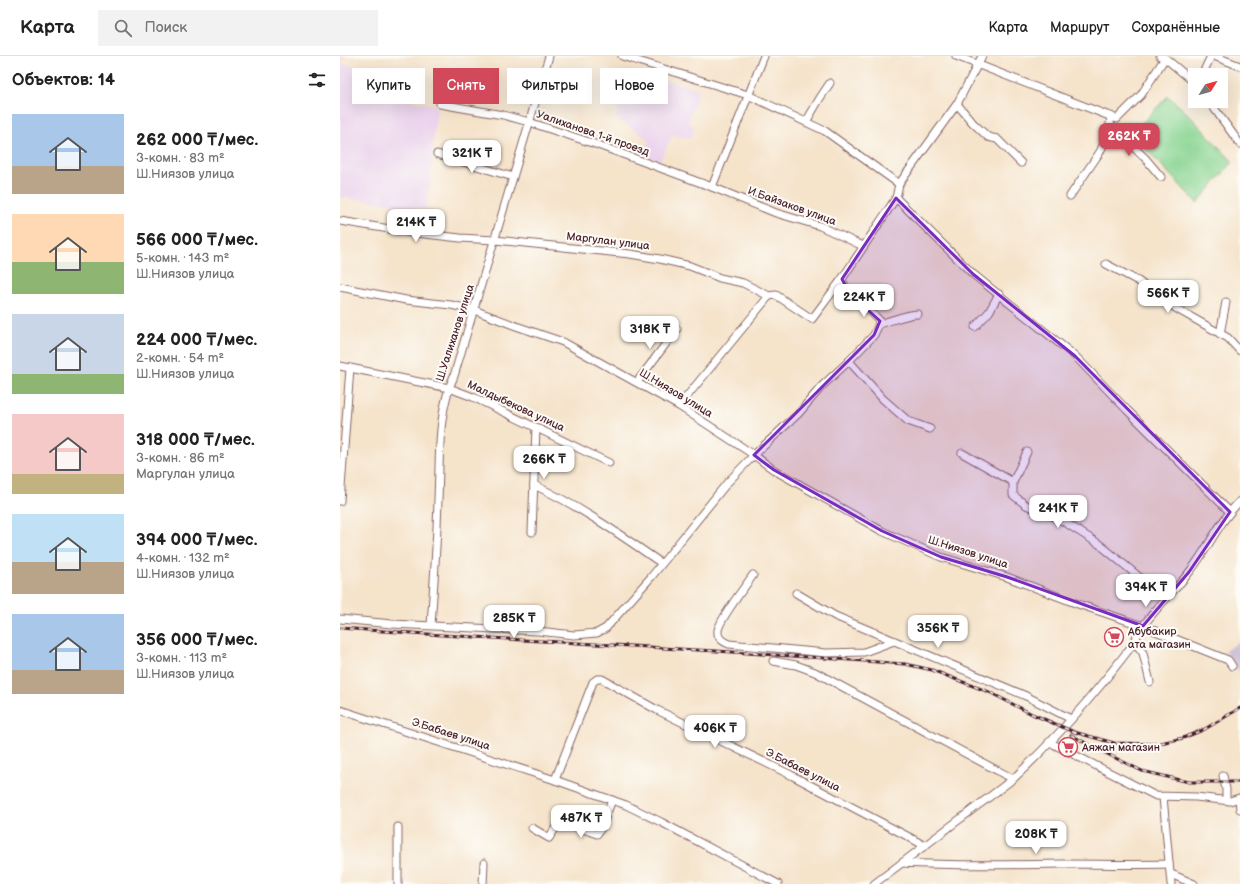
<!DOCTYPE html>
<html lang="ru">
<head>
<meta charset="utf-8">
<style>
	:root { --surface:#fff; --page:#f2f2f2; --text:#222; --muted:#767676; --line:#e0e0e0; --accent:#d1495b }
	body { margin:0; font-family:"Balsamiq Sans",sans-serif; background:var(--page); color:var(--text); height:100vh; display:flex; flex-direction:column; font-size:15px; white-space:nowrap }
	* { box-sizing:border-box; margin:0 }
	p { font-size:13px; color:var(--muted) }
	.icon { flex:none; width:22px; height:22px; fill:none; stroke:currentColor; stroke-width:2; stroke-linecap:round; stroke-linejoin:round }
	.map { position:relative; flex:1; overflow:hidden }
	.sheet { display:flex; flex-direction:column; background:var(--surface); width:340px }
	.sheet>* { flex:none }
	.guide { position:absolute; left:12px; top:12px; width:380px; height:36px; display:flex; gap:8px }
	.needle { width:26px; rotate:53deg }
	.tools { position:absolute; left:848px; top:12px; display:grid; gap:8px }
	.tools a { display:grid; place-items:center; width:40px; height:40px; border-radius:0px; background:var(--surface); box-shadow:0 4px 16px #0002; font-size:20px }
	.price { position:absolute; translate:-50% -34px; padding:0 9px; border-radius:8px; background:#fff; color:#222; font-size:13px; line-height:26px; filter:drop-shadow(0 1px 2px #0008) }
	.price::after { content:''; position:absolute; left:50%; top:24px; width:12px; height:9px; margin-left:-6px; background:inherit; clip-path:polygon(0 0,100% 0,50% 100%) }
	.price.current { background:var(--accent); color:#fff }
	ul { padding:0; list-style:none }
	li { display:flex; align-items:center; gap:12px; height:100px; padding:0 12px }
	li span { display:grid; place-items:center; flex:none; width:112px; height:80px; border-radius:0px; color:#555 }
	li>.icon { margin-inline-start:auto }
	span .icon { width:48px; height:48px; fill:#fffc; stroke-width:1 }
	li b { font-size:17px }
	h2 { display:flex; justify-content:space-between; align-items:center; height:48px; padding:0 12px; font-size:17px }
	.pill { padding:0 14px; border-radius:0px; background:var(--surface); box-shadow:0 4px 16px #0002; font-size:14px; line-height:36px }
	.pill.current { background:var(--accent); color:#fff }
	header { display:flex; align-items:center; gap:24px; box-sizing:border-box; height:56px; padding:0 20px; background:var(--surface); border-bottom:1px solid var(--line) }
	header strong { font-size:19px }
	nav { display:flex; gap:22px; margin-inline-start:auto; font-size:14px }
	.search { width:280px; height:36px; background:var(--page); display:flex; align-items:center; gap:10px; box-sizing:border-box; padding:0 14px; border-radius:0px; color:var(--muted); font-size:15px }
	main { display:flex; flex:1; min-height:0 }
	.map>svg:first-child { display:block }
	.built { fill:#ead1ec }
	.industrial { fill:#cabfd6 }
	.green { fill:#89d492; stroke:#6a7a5e }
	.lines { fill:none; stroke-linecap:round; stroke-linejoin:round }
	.street-casing { stroke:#866463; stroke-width:9 }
	.street { stroke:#fff; stroke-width:7 }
	.rail-casing { stroke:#4a1f2b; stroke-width:3 }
	.rail { stroke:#fdfcf7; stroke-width:1.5; stroke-dasharray:4.5; stroke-linecap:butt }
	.marked { fill:#7b2cbf; fill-opacity:0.2; stroke:#7b2cbf; stroke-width:3; stroke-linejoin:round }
	.labels { text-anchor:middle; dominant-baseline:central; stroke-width:4; stroke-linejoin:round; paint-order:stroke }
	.street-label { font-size:11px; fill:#4a1f2b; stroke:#fdfcf7 }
	.poi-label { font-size:11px; fill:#4a1f2b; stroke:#fdfcf7; text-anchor:start }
</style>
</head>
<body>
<header>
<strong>Карта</strong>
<div class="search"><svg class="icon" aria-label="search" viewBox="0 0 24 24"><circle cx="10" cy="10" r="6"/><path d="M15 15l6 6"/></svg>Поиск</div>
<nav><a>Карта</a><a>Маршрут</a><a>Сохранённые</a></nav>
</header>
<main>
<section class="sheet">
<h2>Объектов: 14<svg class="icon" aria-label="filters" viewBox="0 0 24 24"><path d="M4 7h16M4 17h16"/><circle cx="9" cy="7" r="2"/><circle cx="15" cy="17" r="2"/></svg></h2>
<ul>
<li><span style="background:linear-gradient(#a9c7e8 65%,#b9a48a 0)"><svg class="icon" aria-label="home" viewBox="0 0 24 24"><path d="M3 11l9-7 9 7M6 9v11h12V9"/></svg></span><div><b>262 000 ₸/мес.</b><p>3-комн. · 83 m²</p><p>Ш.Ниязов улица</p></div></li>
<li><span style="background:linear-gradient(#ffd9b3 60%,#8fb573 0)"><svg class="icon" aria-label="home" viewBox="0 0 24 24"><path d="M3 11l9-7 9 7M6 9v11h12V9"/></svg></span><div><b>566 000 ₸/мес.</b><p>5-комн. · 143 m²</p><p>Ш.Ниязов улица</p></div></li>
<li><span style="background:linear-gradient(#c9d6e8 75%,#8fb573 0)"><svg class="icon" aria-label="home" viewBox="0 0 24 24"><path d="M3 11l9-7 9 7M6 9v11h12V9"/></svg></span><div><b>224 000 ₸/мес.</b><p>2-комн. · 54 m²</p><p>Ш.Ниязов улица</p></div></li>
<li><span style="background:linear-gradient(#f6c9c9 75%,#c2b280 0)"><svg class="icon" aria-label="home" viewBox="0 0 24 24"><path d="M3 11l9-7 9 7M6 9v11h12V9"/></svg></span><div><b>318 000 ₸/мес.</b><p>3-комн. · 86 m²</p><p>Маргулан улица</p></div></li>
<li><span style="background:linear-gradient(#bfe0f5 60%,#b9a48a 0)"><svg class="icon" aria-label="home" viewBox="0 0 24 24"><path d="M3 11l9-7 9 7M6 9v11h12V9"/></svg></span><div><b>394 000 ₸/мес.</b><p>4-комн. · 132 m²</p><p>Ш.Ниязов улица</p></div></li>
<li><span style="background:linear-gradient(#a9c7e8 70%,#b9a48a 0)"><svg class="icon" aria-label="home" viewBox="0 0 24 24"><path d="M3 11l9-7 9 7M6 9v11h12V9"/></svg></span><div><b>356 000 ₸/мес.</b><p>3-комн. · 113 m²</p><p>Ш.Ниязов улица</p></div></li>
</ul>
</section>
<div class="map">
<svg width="900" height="828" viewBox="0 0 900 828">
	<rect width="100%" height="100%" fill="#fdfcf7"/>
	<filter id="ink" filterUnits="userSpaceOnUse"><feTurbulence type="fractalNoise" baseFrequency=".025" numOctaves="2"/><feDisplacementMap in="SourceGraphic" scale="8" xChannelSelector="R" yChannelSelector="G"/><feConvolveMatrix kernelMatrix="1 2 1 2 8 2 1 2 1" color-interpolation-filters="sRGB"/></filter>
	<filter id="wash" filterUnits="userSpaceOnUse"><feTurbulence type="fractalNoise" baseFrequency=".012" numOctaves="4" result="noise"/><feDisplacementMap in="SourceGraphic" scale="16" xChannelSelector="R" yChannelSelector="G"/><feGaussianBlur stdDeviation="0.9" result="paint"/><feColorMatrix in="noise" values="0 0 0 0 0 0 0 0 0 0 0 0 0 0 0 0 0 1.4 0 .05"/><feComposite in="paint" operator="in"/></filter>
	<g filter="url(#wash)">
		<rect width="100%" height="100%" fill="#f5e3ca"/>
		<g class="built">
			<path d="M0,0H3L2,8L75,20L70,45L97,49V54L92,94L93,102L86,153L0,141Z"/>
			<path d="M285,14L359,33L348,66L354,71L350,83L333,78L320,105L303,99L309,84L276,61L279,53L275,51Z"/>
		</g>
		<path class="industrial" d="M900,585V616L885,595Z"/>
		<path class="green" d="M828,40L847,57L893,106L857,147L808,95L790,80Z"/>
	</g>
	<g filter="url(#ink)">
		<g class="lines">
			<g class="street-casing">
				<g id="street">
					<path d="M282,0L408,39L485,75L559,128"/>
					<path d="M616,0L777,63L801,39L825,2"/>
					<path d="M820,0L825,2L855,27"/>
					<path d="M874,0L900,10"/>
					<path d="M862,19L871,0"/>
					<path d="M869,45L900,88"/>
					<path d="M100,48L163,59L189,66L258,89L372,131L436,157L480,170L523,190"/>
					<path d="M617,48L633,67L648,81L657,83L681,107"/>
					<path d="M466,66L480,42L490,27"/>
					<path d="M770,69L805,102L821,121"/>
					<path d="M97,98L173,121"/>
					<path d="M372,131L424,0"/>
					<path d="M730,140L760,96L769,76L771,60"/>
					<path d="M556,142L559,128L617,48L642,0"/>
					<path d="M0,165L68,176L120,182L155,184L290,198L320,203L350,210L380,222L403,227L429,240L436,239L472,263L502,223"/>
					<path d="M766,208L798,225L837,253L888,282L900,295"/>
					<path d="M0,231L66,244L111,249L134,254L176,270L223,286L339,350L414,399L387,427L312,520L266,572L257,577L234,579L198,575L52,568L0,563"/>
					<path d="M539,268C551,265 567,258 578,258"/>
					<path d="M635,271L649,256L659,238"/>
					<path d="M880,278L886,246"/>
					<path d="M509,305L543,343L568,365L590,373"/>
					<path d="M0,310L109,332L133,341L269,407"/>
					<path d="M297,326L337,273"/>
					<path d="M339,350L429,240"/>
					<path d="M622,397L673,426V439L686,449L718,462L759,488L826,543"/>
					<path d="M673,426L687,396"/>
					<path d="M194,429C239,450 281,479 321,507"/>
					<path d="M0,445L10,312"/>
					<path d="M890,456L787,354L735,300L633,218L556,142L502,223C506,239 527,251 539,264V268L534,279L509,305L482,330L458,358L414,399L434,414L542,475L601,501L667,521L738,548L803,570L888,604L892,610"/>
					<path d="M192,476L196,371"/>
					<path d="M413,519C405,531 381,561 378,574C377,582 382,585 389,588L486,597L524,596L554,585"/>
					<path d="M456,537L495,560L686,640L731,663"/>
					<path d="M91,569C94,527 97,485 98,443C100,404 97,356 114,320L209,0"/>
					<path d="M794,585L803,597L810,626"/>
					<path d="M433,605L456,609L475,616L673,723"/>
					<path d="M0,654L215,724L286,749L321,766L438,828"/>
					<path d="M709,686L816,740L856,741L890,745L899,742L900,753"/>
					<path d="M883,720L886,733V744"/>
					<path d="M215,724L253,626L257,623H262L317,654L451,719L569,781L585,790"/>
					<path d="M823,741L831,828"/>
					<path d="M58,771V828"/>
					<path d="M192,772L209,782L220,765L257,778L261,772L272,744"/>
					<path d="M562,807C615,810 669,809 722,808C757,808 793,809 829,808"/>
					<path d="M831,818L854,828"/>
					<path d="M143,828L144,807"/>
					<path d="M534,828L673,723C714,685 753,640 787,596C794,588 797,578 803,570C817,550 836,534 851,514C869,491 878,467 900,445"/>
				</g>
			</g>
			<use href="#street" class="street"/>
			<g class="rail-casing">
				<g id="rail">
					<path d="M0,572C188,586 377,593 565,608L592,614L615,623L649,636L692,658L734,676L774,687L816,688L843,682L865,673L900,652"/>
					<path d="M731,679L757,693L802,715L849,726H900"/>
				</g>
			</g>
			<use href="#rail" class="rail"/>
		</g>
	</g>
	<path class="marked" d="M556,142L633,218L735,300L890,456L849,516L803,570L667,521L601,501L542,475L434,414L414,399L534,279L540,265L510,238L502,223Z"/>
	<defs>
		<g id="supermarket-ring" transform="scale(1)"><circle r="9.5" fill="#fdfcf7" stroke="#d1495b" stroke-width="1.5"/><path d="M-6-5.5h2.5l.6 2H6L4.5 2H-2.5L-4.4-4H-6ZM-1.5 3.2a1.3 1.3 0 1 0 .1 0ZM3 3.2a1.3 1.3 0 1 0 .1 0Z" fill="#d1495b"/></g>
	</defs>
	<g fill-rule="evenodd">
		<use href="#supermarket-ring" x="774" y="581"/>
		<use href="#supermarket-ring" x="728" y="691"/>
	</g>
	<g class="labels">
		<g class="street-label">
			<text transform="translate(253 77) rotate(19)">Уалиханова 1-й проезд</text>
			<text transform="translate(452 150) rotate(20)">И.Байзаков улица</text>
			<text transform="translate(268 185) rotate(7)">Маргулан улица</text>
			<text transform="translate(115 277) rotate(-72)">Ш.Уалиханов улица</text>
			<text transform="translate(336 337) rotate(31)">Ш.Ниязов улица</text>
			<text transform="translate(176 350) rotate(25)">Малдыбекова улица</text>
			<text transform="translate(628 496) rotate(18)">Ш.Ниязов улица</text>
			<text transform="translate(111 678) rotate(18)">Э.Бабаев улица</text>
			<text transform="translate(463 714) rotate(27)">Э.Бабаев улица</text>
		</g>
		<g class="poi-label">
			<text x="788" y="575">Абубакир<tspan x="788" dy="13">ата магазин</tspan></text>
			<text x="742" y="691">Аяжан магазин</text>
		</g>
	</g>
</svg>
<div class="tools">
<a><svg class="needle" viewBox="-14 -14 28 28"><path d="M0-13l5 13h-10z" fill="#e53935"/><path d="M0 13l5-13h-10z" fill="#767676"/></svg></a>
</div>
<b class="price current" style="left:789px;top:101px">262K ₸</b>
<b class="price" style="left:132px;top:118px">321K ₸</b>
<b class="price" style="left:76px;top:187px">214K ₸</b>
<b class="price" style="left:828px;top:258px">566K ₸</b>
<b class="price" style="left:524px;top:262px">224K ₸</b>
<b class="price" style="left:310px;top:294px">318K ₸</b>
<b class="price" style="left:204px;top:424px">266K ₸</b>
<b class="price" style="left:718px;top:473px">241K ₸</b>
<b class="price" style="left:806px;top:552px">394K ₸</b>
<b class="price" style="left:174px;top:583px">285K ₸</b>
<b class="price" style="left:598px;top:593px">356K ₸</b>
<b class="price" style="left:375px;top:693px">406K ₸</b>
<b class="price" style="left:241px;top:783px">487K ₸</b>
<b class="price" style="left:696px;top:799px">208K ₸</b>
<div class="guide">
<a class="pill">Купить</a>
<a class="pill current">Снять</a>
<a class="pill">Фильтры</a>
<a class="pill">Новое</a>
</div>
</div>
</main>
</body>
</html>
